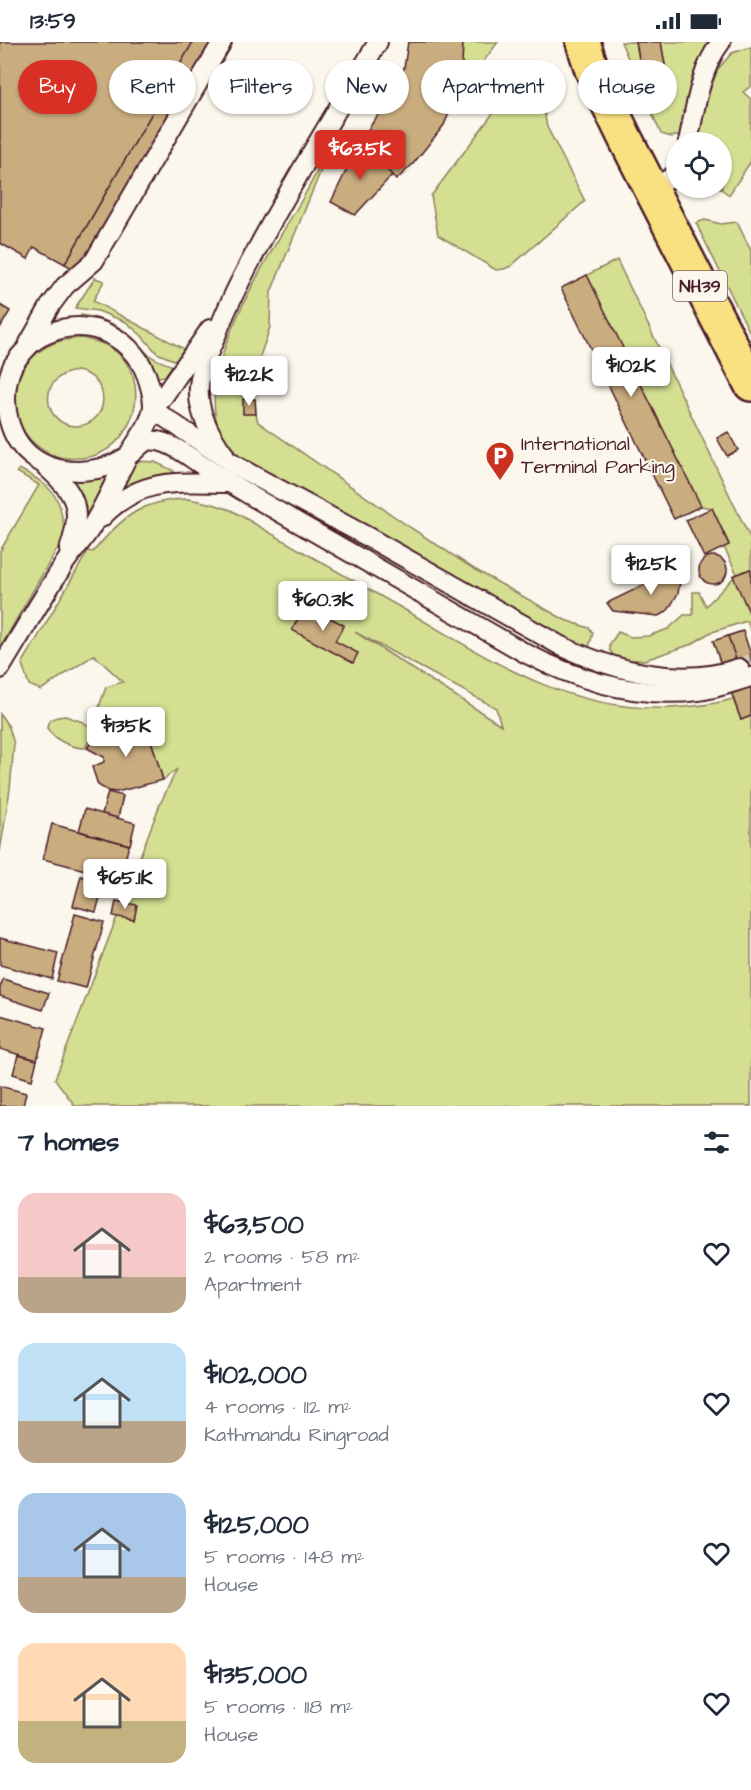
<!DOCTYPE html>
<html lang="en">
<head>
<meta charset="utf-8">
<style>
	:root { --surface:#fff; --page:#f6f6f7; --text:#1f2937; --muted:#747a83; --accent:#d93025 }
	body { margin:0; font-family:"Architects Daughter",sans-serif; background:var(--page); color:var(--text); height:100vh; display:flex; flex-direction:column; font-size:22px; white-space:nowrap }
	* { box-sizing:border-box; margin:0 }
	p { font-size:20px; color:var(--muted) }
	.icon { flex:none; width:33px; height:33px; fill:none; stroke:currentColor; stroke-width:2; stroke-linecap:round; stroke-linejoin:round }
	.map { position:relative; height:1064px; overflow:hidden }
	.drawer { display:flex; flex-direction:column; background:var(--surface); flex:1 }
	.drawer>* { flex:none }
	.top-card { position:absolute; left:18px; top:18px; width:716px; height:54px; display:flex; gap:12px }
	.fabs { position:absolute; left:666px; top:90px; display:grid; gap:12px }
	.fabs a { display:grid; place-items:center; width:66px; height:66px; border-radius:50%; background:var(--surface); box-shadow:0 2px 4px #0004; font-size:30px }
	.price { position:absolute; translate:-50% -51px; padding:0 14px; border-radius:6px; background:#fff; color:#222; font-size:20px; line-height:39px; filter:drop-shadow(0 2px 3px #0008) }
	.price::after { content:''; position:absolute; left:50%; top:36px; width:18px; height:14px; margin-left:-9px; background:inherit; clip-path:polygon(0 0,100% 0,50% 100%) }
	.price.current { background:var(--accent); color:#fff }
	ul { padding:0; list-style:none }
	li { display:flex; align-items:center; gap:18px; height:150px; padding:0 18px }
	li span { display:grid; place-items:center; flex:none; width:168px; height:120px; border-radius:18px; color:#555 }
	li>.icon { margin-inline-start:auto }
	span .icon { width:72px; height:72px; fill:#fffc; stroke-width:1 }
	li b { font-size:26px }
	h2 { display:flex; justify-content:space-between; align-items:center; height:72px; padding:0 18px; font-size:26px }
	.chip { padding:0 21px; border-radius:27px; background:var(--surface); box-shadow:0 2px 4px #0004; font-size:21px; line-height:54px }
	.chip.current { background:var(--accent); color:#fff }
	.status { display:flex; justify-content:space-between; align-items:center; height:42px; padding:0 30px; background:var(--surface); direction:ltr }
	.status svg { height:16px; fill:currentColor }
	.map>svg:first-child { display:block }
	.green { fill:#d4df92; stroke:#8f7f5e; stroke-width:1.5; fill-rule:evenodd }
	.building { fill:#caad7f; stroke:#4a1f2b; stroke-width:1.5 }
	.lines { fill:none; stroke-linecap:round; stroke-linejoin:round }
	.street-tunnel { stroke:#d8ccc5; stroke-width:18; stroke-dasharray:18 9; stroke-linecap:butt }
	.street-casing { stroke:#4a1f2b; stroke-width:22 }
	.highway-casing { stroke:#4a1f2b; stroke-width:38 }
	.street { stroke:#fbf7ec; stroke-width:18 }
	.highway { stroke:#f9e181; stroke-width:33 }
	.labels { text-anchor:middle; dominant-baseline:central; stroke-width:4.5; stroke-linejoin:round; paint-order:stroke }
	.shield { fill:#fbf7ec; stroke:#7f6065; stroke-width:1.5 }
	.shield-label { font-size:18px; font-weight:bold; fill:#4a1f2b }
	.poi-label { font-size:20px; fill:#4a1f2b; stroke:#fbf7ec; text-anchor:start }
</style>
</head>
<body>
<div class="status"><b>13:59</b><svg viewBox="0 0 49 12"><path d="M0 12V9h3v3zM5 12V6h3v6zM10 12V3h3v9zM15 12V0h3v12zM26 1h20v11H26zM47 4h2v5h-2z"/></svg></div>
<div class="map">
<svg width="751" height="1064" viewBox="0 0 751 1064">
	<rect width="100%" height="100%" fill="#fbf7ec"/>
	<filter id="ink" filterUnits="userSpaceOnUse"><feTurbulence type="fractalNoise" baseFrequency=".0167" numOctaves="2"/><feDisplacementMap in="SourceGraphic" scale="12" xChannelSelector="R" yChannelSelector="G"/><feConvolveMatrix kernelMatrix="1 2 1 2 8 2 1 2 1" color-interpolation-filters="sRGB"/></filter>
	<g filter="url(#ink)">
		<g class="green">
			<path d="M463,0H498L457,55L452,64L462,21Z"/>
			<path d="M621,0H636L644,44L668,40L661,0H712L682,93L671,95L661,92Z"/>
			<path d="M751,5V44L743,50L751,57V119L729,153L720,146H722V100H690L718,27L732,11Z"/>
			<path d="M520,30L532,31L543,62L547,85L585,159L511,224L504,227L496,228L438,193L431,154L506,54L504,47L513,33Z"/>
			<path d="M338,87L271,250L270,285L249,347L251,356L255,357L256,372L258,380L411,486L474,527L565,578L589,586L593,591L589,605H584L564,600L252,423C238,414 225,403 219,387C194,324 274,207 305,152C317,131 327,108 338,87Z"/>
			<path d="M705,178L721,182L737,180L751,209V293L696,181Z"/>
			<path d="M617,218L751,498V590L747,579L709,591L692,602L645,618H628L613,613L610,608V602L618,590L631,595L648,594L668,587L684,573H693V550H699L706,564L737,532L724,505L729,502L712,466L701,464L587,233Z"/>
			<path d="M95,236L104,239L93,259L184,307L176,319L157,311L141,293L126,280L98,269L75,266Z"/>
			<path d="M81,273C100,276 117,281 132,295C138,300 142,307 148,312C155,318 165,321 173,324L166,334L158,335C153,329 152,324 149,317C136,292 109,279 81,276Z"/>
			<path d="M81,296C91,298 102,300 111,306C157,336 134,412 82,416C71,417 60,417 50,412C36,405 25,395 19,380C5,351 22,316 50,303C59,298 70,297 81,296ZM77,329C112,334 111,382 77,384C43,385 35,333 77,329Z"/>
			<path d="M136,419L155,420L174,429L172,432L152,435L119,448Z"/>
			<path d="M19,427C35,435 52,444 59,462C62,471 62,481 67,490L0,606V509L39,443L17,430Z"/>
			<path d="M113,428L87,479L72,438L95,434Z"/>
			<path d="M189,457L213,462L231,468C289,502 347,535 405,568C491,618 566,670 670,666C692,665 712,663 733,657L741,678L751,674V1064H75L55,1037L160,762L177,727L163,738L144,675L111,683L99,665L106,645L123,640L94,613L41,648L29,643L22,622L88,509L93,510C121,476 142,457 189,457ZM355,590L496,666L501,683Z"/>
			<path d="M0,672L9,685L14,702L10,747L0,810Z"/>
			<path d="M65,674L83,680L90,685V697L85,706C71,706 54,698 47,686C49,675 56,675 65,674Z"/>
		</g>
		<g class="building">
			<path d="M0,0H193L65,222L34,205L28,217L0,201Z"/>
			<path d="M193,0H211L79,230L65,222Z"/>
			<path d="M408,0H463L462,21L452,64L444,83L413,122L396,138L360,100L373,80L393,54L404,26Z"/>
			<path d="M636,0H661L668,40L644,44Z"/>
			<path d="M360,100L392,133L355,173L331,160Z"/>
			<path d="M587,233L701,464L674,477L561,246Z"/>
			<path d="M0,263L10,269L0,286Z"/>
			<path d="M243,357H255L256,372H243Z"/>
			<path d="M728,390L738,408L727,414L717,396Z"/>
			<path d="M712,466L729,503L704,515L686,478Z"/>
			<circle cx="713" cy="528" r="14"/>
			<path d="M683,524L678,551L669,567L663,572L658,574L613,569L607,561Z"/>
			<path d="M750,527L751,528V575L733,534Z"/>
			<path d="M305,563L344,583L335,599L358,611L353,621L292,588Z"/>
			<path d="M743,589L751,617L722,626L713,599Z"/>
			<path d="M743,589L751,613V634L739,626L728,594Z"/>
			<path d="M751,643V674L741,678L731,650Z"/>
			<path d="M144,675L163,738L117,750L108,749L98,743L92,725L104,720V715L87,706L98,691L111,700L116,699L111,683Z"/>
			<path d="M108,750L123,754L118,776L102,772Z"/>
			<path d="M85,767L135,781L130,803L79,789Z"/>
			<path d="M52,782L129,803L120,837L43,817Z"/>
			<path d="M81,834L104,841L96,870L73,864Z"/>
			<path d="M116,859L137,863L134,878L113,874Z"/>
			<path d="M75,872L104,880L86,946L57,939Z"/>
			<path d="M0,896L58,911L52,937L0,923Z"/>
			<path d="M3,937L49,951L43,968L0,954V946Z"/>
			<path d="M0,973L46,986L37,1018L0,1007Z"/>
			<path d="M18,1013L37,1018L32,1038L13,1032Z"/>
			<path d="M0,1044L26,1051L23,1064H0Z"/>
		</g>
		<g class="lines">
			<path class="street-tunnel" d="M739,626L751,621"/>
			<g class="street-casing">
				<g id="street">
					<path d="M688,100C695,68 700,27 721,0"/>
					<path d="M650,147L669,137L676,131"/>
					<path d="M29,301L50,264L65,244L94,219L222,0"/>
					<path d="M153,366L161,373L236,424L368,495L561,604C615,629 681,646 739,626"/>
					<path d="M153,366L161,358L210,287"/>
					<path d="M224,412C210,393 197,370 199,345C200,328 209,310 216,294C229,259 246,228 263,196C299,129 339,65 378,0"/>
					<path d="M46,425C77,452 83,468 69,508"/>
					<path d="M101,476C141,434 177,441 230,441"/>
					<path d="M0,627C20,594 40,560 61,527C70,512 83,499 92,484C105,462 115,439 127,416C135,399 151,385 153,364C153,356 151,348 149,341C137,297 90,272 47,292C40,295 33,299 28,305C23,310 17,317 13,323C0,352 5,393 31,414C56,434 97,433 125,416C142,406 141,393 165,401C179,406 192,417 205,425C221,436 238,446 255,456C345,508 435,560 525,611C579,639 637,657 698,649C716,647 733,640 751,635"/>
				</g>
			</g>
			<g class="highway-casing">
				<path id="highway" d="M583,0L592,28L625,96L751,342"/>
			</g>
			<use href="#street" class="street"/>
			<use href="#highway" class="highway"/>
		</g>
	</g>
	<defs>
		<g id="parking-pin" transform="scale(1.5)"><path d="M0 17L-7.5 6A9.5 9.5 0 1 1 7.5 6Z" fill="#c8321e" stroke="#fbf7ec"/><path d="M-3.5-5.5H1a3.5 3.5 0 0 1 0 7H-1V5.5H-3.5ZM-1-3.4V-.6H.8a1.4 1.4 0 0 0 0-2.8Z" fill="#fff"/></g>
	</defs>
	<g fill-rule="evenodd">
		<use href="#parking-pin" x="500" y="414"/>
	</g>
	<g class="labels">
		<rect class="shield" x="673" y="229" width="54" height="30" rx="4.5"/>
		<g class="shield-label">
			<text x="700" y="244">NH39</text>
		</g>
		<g class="poi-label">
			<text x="521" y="402">International<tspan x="521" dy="23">Terminal Parking</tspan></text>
		</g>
	</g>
</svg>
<div class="fabs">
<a><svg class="icon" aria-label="locate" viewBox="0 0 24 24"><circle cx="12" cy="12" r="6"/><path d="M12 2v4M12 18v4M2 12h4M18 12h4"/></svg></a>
</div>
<b class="price current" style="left:360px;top:139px">$63.5K</b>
<b class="price" style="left:631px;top:356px">$102K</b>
<b class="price" style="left:249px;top:365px">$122K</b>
<b class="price" style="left:651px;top:554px">$125K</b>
<b class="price" style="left:323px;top:590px">$60.3K</b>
<b class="price" style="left:126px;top:716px">$135K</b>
<b class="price" style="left:125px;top:868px">$65.1K</b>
<div class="top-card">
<a class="chip current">Buy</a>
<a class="chip">Rent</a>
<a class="chip">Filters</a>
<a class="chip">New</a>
<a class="chip">Apartment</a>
<a class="chip">House</a>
</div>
</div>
<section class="drawer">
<h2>7 homes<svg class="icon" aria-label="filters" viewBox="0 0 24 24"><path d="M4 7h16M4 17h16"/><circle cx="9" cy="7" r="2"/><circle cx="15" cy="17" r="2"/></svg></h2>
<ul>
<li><span style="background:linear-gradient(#f6c9c9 70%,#b9a48a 0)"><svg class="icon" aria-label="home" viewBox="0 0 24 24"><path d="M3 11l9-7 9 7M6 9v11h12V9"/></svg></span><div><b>$63,500</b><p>2 rooms · 58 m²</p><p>Apartment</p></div><svg class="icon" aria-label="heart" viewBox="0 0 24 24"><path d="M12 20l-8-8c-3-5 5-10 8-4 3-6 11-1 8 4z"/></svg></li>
<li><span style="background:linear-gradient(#bfe0f5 65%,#b9a48a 0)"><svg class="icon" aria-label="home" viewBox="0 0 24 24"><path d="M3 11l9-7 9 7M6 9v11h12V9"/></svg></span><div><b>$102,000</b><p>4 rooms · 112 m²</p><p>Kathmandu Ringroad</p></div><svg class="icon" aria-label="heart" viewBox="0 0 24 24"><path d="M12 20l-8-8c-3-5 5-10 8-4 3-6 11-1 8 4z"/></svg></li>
<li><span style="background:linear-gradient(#a9c7e8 70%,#b9a48a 0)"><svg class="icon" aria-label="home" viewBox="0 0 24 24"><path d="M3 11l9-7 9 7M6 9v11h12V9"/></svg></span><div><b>$125,000</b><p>5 rooms · 148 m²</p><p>House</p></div><svg class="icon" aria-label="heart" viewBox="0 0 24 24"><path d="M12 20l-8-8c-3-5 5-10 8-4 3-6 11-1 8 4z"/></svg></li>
<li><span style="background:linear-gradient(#ffd9b3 65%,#c2b280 0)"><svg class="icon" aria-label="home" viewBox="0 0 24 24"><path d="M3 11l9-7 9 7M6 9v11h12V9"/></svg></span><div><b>$135,000</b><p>5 rooms · 118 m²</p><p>House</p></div><svg class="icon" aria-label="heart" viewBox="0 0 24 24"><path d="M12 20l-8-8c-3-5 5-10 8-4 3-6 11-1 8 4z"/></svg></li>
</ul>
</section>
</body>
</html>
